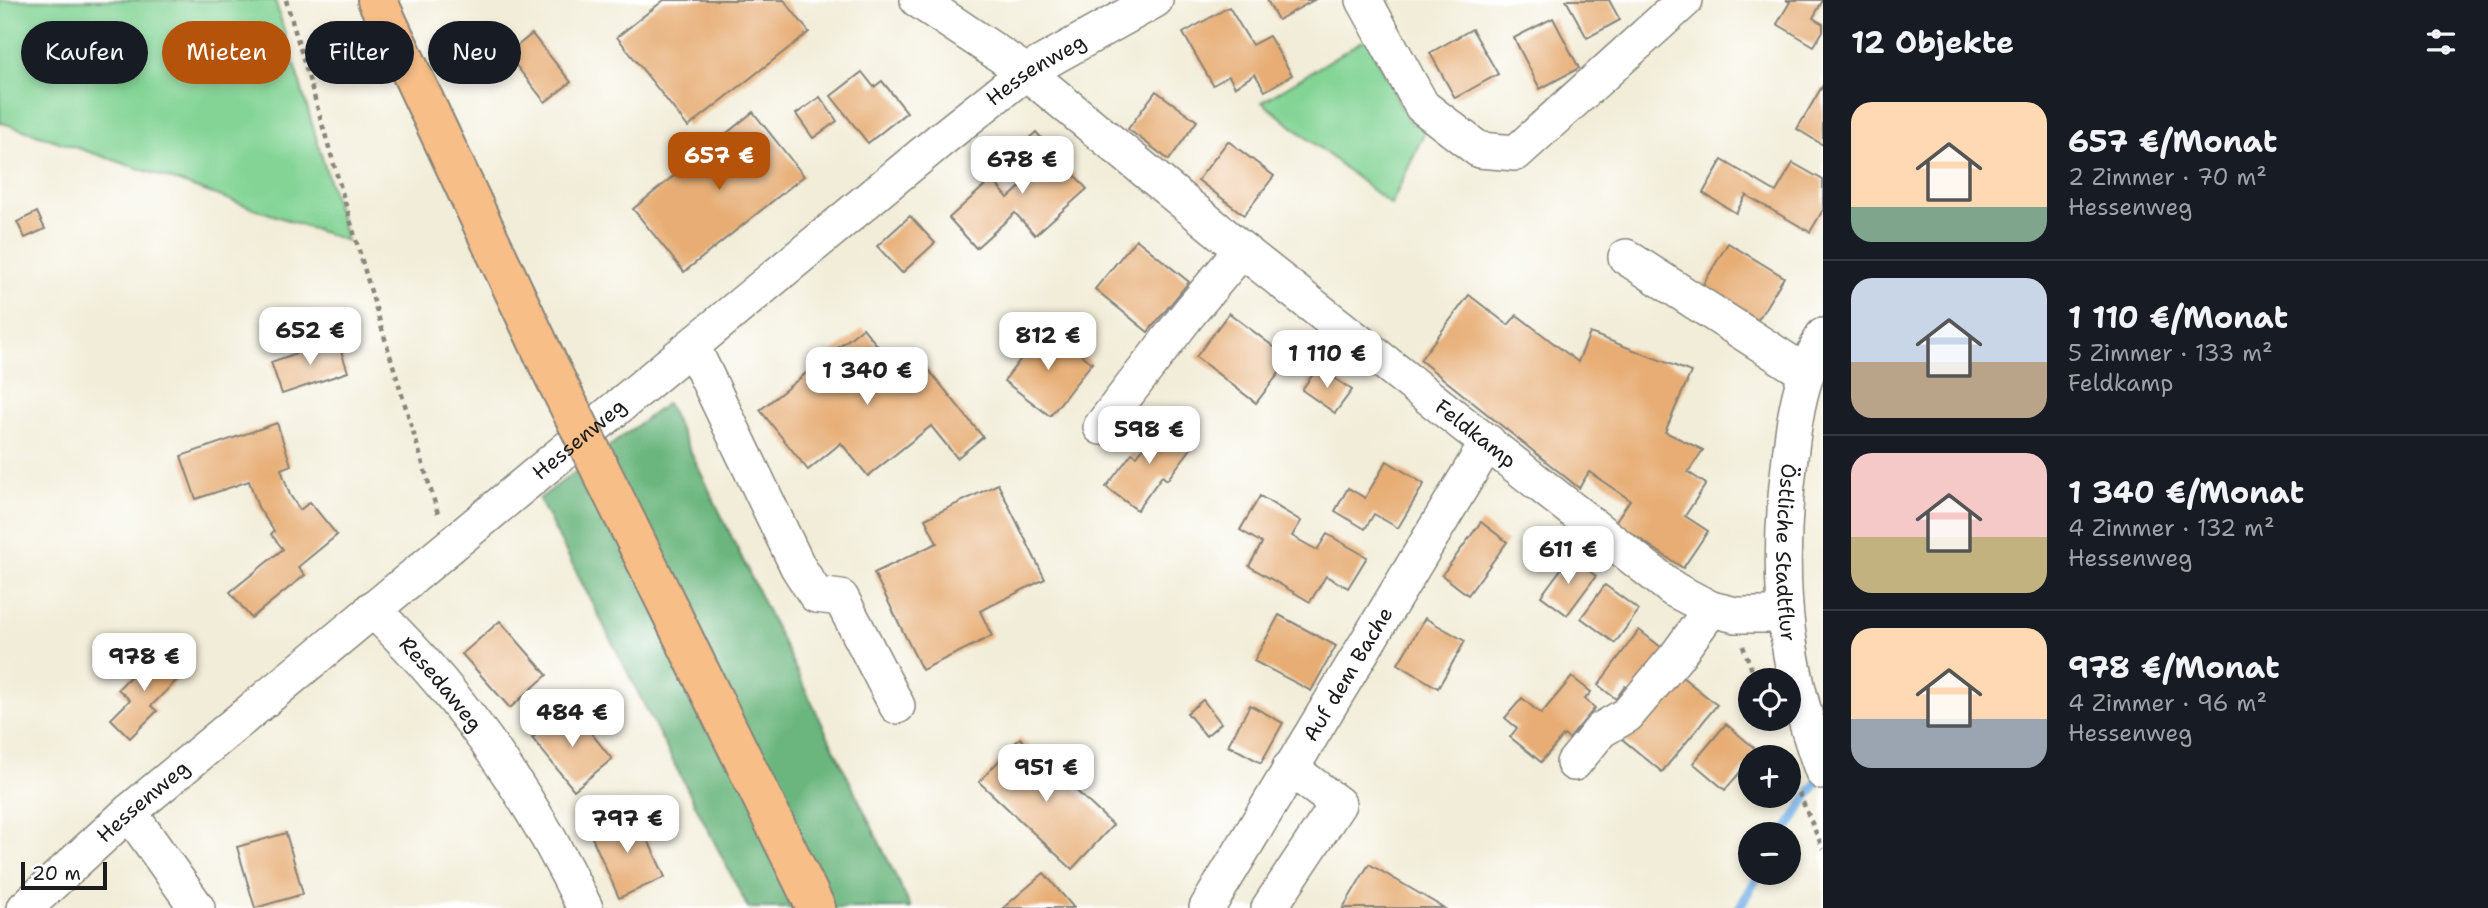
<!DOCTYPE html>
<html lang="de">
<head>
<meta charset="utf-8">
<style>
	:root { --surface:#171b24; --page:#20242c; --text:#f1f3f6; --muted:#9ea1a6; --line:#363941; --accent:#b45309 }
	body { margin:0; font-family:"Shantell Sans",sans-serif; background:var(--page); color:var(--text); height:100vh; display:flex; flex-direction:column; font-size:26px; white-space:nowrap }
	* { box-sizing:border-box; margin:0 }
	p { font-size:23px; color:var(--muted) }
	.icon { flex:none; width:38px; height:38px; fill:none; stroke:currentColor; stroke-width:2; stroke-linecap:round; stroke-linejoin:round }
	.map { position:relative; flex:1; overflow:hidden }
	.drawer { display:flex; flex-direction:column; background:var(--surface); width:665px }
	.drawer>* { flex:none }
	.hud { position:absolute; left:21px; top:21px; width:665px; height:63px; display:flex; gap:14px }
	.tools { position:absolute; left:1738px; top:668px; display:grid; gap:14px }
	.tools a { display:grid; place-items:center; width:63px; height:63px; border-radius:50%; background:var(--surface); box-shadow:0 4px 10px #0003; font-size:35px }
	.scale { position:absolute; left:21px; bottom:18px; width:86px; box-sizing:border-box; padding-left:7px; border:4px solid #1c1c1c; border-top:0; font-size:19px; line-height:24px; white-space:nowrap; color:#1c1c1c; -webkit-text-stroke:5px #fff; paint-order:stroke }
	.price { position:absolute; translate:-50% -60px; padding:0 16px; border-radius:14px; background:#fff; color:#222; font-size:23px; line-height:46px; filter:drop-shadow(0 2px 4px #0008) }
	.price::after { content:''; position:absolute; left:50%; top:42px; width:21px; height:16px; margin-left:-10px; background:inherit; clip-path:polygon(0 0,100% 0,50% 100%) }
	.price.selected { background:var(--accent); color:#fff }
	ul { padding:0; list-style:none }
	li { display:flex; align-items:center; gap:21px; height:175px; padding:0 28px }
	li+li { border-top:2px solid var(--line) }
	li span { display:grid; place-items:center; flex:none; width:196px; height:140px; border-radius:21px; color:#555 }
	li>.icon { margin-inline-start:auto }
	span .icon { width:84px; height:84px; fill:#fffc; stroke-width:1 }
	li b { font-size:30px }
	h2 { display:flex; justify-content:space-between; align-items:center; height:84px; padding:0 28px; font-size:30px }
	.chip { padding:0 24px; border-radius:32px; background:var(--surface); box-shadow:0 4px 10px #0003; font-size:24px; line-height:63px }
	.chip.selected { background:var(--accent); color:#fff }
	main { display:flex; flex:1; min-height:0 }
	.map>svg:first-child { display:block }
	.green { fill:#83d495; stroke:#507858; stroke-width:2 }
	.forest { fill:#6ab67e; stroke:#43694d; stroke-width:2 }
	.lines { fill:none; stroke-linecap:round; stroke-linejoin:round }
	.stream { stroke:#75b1e7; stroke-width:9 }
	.building { fill:#e7ad75 }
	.minor-casing { stroke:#87847a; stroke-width:38 }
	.major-casing { stroke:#87847a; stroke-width:42 }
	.path { stroke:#87847a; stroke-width:4.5; stroke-dasharray:5 5; stroke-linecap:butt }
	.minor { stroke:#fff; stroke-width:35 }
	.major { stroke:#f7be88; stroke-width:38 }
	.major-bridge-casing { stroke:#87847a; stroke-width:42; stroke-linecap:butt }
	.major-bridge { stroke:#f7be88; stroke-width:38 }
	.labels { text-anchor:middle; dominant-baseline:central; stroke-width:7; stroke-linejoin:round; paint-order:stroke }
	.street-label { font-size:21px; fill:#1c1c1c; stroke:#fff }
</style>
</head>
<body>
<main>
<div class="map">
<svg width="1823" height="908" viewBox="0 0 1823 908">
	<rect width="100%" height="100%" fill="#fff"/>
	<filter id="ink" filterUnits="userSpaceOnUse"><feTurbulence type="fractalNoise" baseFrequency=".0143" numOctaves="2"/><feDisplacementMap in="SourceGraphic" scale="14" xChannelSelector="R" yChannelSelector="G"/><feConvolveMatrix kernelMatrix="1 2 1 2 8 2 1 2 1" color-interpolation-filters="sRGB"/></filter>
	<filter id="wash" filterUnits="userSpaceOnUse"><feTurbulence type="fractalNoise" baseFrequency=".00686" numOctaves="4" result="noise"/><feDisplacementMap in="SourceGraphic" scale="28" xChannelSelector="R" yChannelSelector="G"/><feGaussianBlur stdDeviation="1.57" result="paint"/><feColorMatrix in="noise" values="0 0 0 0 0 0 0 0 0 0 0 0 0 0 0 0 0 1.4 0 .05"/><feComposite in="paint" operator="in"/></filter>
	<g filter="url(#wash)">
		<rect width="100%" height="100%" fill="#f2edd8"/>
		<g class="green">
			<path d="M0,0H275L347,241L173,180L0,122Z"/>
			<path d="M1367,38L1408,119L1425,131L1391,205L1262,102Z"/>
		</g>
		<path class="forest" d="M667,403L911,908H748L539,499Z"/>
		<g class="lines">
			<g class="stream">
				<path d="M1783,835L1820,777"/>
				<path d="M1739,908L1760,873"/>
			</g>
		</g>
		<g id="blocks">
			<g class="building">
				<path d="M664,0H784L809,32L688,127L617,37Z"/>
				<path d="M1267,0H1314L1278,20Z"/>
				<path d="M1566,0H1609L1620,20L1587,38Z"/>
				<path d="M1786,0H1823L1813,18L1823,24V31L1814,46L1777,24L1790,2Z"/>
				<path d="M1229,7L1252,45L1269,36L1292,75L1265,91L1255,74L1235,87L1229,76L1213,85L1183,33Z"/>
				<path d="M1553,18L1579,68L1540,89L1514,38Z"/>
				<path d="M1472,29L1498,74L1455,98L1430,53Z"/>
				<path d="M532,34L571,82L545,102L507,54Z"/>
				<path d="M862,72L874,87L882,81L907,112L868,143L831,96Z"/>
				<path d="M1823,85V145L1797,129Z"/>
				<path d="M1156,91L1197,121L1169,160L1128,129Z"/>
				<path d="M820,97L837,121L813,138L796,114Z"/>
				<path d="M753,112L804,176L684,272L633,209Z"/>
				<path d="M1036,132L1087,189L1035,235L1015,213L976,248L949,218L992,179L1008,198L1037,172L1017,149Z"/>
				<path d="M1228,141L1274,176L1244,215L1198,180Z"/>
				<path d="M1722,160L1776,192L1793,163L1823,180V210L1810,232L1746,195L1736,213L1703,193Z"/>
				<path d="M37,212L45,229L25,238L17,222Z"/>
				<path d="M910,216L935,243L902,273L877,246Z"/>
				<path d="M1136,239L1189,282L1148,332L1095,289Z"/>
				<path d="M1728,243L1784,277L1758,320L1702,286Z"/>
				<path d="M1469,295L1508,325L1517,315L1578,362L1590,333L1691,372L1665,432L1703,450L1688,472L1706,484L1685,516L1708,531L1683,568L1615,522L1630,500L1589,472L1579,488L1420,360Z"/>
				<path d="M1229,313L1290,359L1256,403L1196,357Z"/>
				<path d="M1045,327L1092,363L1050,416L1004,381Z"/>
				<path d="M863,328L893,365L912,349L983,437L957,458L931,426L868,476L841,443L808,470L760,410Z"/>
				<path d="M337,339L348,372L282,394L271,362Z"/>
				<path d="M1318,367L1352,390L1335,413L1302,390Z"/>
				<path d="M277,423L291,465L281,469L290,495L300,510L310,502L337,535L298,567L305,575L251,618L230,592L283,549L271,534L274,531L258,507L249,481L196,499L181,456Z"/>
				<path d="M1162,423L1193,446L1167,480L1162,476L1137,510L1106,487L1132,453L1137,456Z"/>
				<path d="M1387,461L1424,484L1398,528L1374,514L1365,529L1335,511L1348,488L1365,498Z"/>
				<path d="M998,484L1045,579L980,611L992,636L922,670L874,573L937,543L925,519Z"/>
				<path d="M1260,496L1301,521L1292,536L1317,550L1327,534L1367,557L1348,588L1326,576L1310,602L1249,566L1262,543L1240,530Z"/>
				<path d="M1481,522L1507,542L1468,595L1442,575Z"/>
				<path d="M1570,557L1596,576L1567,615L1541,596Z"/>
				<path d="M1605,585L1639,610L1615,643L1581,618Z"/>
				<path d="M1279,615L1336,646L1311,691L1254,661Z"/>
				<path d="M1425,618L1465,641L1438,688L1398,664Z"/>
				<path d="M500,621L547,675L510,708L462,654Z"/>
				<path d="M1639,630L1666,651L1635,692L1625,686L1616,699L1598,685Z"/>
				<path d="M156,651L181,676L151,706L157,711L130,738L111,719L130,700L118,689Z"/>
				<path d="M1676,672L1717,705L1662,772L1622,739Z"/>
				<path d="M1572,677L1591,692L1585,699L1595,708L1569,739L1564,735L1541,762L1510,737L1517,728L1505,718L1522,698L1541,714Z"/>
				<path d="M1203,700L1221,723L1206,736L1187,713Z"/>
				<path d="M1250,705L1283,723L1261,763L1228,745Z"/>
				<path d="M571,708L612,759L574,790L532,738Z"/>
				<path d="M1726,724L1758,751L1725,790L1693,763Z"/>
				<path d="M1020,738L1113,825L1072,869L979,782Z"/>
				<path d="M635,812L665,877L619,898L590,833Z"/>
				<path d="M286,833L303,894L255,908L237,847Z"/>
				<path d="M1369,864L1444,908H1343Z"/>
				<path d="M1044,873L1074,908H1003Z"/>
			</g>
		</g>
	</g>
	<g filter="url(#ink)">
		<use href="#blocks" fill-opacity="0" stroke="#87847a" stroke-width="2"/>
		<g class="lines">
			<g class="minor-casing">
				<g id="minor">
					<path id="s1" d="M918,0L1026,72L1242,250L1673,589L1711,609L1736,615H1784"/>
					<path d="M1364,0L1422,106L1479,150L1516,153L1685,0"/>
					<path d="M1626,257L1806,373"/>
					<path id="s2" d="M1823,336C1817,349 1810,361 1806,375C1794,409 1791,449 1787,485C1777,591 1786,671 1823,772"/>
					<path d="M692,346L798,567L816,595L841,598L897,706"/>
					<path d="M1101,427L1189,313L1242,250"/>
					<path id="s3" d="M372,609C463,696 531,796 585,908"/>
					<path d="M1574,763L1601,730L1627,715L1676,657L1711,609"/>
					<path d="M129,812L197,908"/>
					<path id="s4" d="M25,908L129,812L939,141L1026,72L1155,0"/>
					<path id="s5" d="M1207,908L1488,442"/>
					<path d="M1269,908L1338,804L1290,768"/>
				</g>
			</g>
			<g class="major-casing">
				<g id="major">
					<path d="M377,0L550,368"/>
					<path d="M628,525L816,908"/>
				</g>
			</g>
			<g class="path">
				<path d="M286,0L379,319L439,517"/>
				<path d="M1743,646L1756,681"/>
				<path d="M1799,793L1823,849"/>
			</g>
			<use href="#minor" class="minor"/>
			<use href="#major" class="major"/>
			<g class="major-bridge-casing">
				<path id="major-bridge" d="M550,368L628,525"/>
			</g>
			<use href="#major-bridge" class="major-bridge"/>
		</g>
	</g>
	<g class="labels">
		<g class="street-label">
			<text stroke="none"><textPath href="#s4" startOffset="1314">Hessenweg</textPath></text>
			<text stroke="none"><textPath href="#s1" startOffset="707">Feldkamp</textPath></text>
			<text stroke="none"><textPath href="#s4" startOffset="726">Hessenweg</textPath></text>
			<text stroke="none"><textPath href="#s2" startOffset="222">Östliche Stadtflur</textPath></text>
			<text stroke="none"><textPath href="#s5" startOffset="273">Auf dem Bache</textPath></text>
			<text stroke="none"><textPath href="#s3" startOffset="102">Resedaweg</textPath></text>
			<text stroke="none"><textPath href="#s4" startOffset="159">Hessenweg</textPath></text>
		</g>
	</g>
</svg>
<div class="tools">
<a><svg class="icon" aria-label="locate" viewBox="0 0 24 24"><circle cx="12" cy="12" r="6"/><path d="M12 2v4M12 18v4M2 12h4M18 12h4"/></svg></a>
<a>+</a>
<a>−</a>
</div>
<div class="scale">20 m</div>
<b class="price selected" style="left:719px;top:192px">657 €</b>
<b class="price" style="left:1022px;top:196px">678 €</b>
<b class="price" style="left:310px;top:367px">652 €</b>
<b class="price" style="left:1048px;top:372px">812 €</b>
<b class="price" style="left:1327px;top:390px">1 110 €</b>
<b class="price" style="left:867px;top:407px">1 340 €</b>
<b class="price" style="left:1149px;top:466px">598 €</b>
<b class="price" style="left:1568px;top:586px">611 €</b>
<b class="price" style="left:144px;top:693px">978 €</b>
<b class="price" style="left:572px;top:749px">484 €</b>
<b class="price" style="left:1046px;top:804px">951 €</b>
<b class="price" style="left:627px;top:855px">797 €</b>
<div class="hud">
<a class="chip">Kaufen</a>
<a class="chip selected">Mieten</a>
<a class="chip">Filter</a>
<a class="chip">Neu</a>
</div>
</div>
<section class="drawer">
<h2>12 Objekte<svg class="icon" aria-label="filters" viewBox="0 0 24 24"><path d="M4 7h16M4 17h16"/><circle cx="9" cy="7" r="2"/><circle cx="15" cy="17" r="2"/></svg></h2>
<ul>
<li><span style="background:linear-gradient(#ffd9b3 75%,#7fa58c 0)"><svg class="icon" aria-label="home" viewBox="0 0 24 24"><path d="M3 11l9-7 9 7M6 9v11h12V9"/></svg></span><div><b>657 €/Monat</b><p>2 Zimmer · 70 m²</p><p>Hessenweg</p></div></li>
<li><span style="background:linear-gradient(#c9d6e8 60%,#b9a48a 0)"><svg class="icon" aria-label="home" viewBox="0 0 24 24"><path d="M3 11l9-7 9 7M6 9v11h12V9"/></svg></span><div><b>1 110 €/Monat</b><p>5 Zimmer · 133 m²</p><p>Feldkamp</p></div></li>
<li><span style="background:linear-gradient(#f6c9c9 60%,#c2b280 0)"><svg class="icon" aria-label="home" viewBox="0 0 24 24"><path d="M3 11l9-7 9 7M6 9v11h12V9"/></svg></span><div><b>1 340 €/Monat</b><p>4 Zimmer · 132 m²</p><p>Hessenweg</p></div></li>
<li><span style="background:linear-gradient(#ffd9b3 65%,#9aa5b1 0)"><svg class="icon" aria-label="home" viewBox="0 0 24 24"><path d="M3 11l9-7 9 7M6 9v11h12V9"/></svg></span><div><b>978 €/Monat</b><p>4 Zimmer · 96 m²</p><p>Hessenweg</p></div></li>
</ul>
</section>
</main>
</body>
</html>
